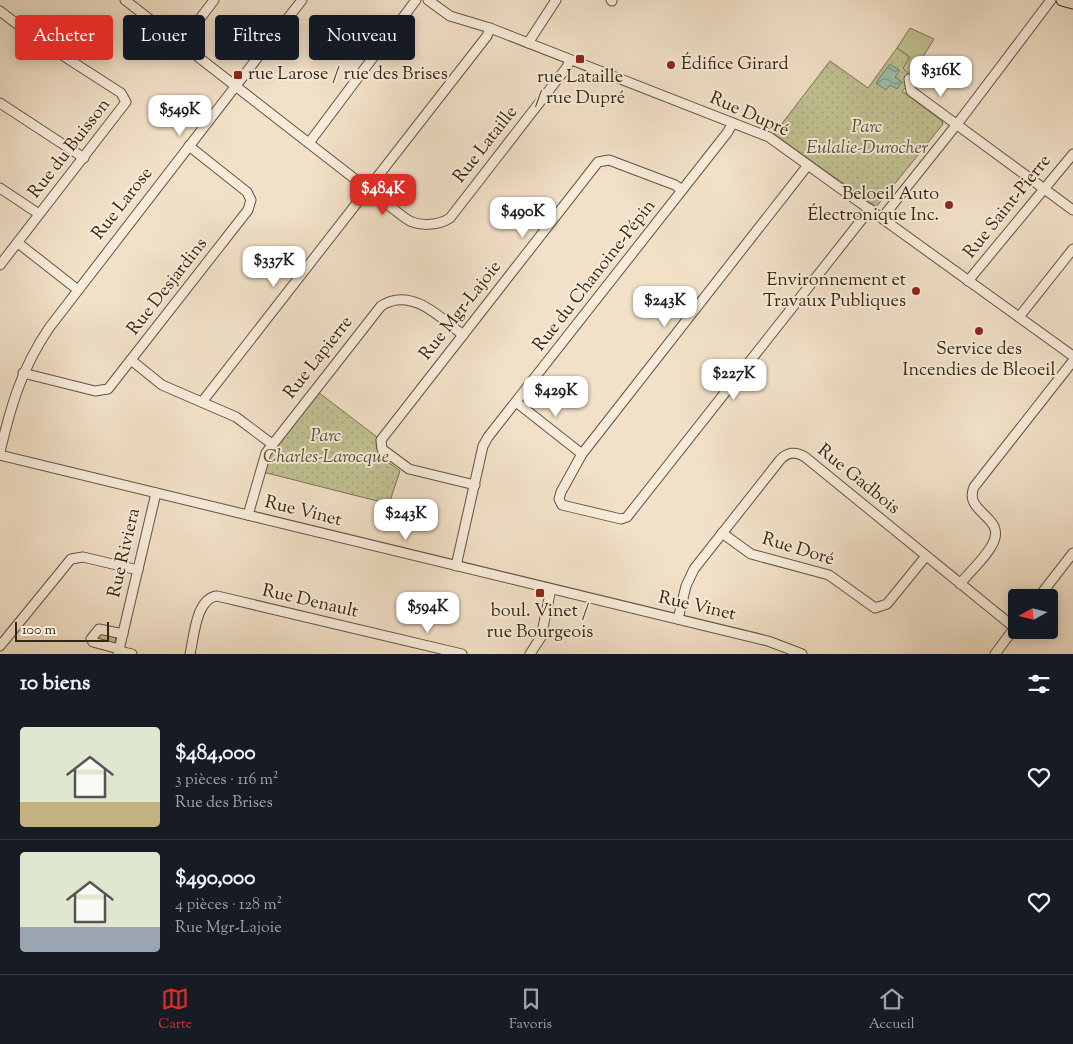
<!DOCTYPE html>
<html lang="fr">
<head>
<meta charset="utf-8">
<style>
	:root { --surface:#171b24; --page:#20242c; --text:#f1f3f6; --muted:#9ea1a6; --line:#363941; --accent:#d93025 }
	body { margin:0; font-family:"Sorts Mill Goudy",serif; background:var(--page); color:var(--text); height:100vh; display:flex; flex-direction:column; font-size:19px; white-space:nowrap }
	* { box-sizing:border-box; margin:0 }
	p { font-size:16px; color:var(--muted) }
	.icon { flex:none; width:28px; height:28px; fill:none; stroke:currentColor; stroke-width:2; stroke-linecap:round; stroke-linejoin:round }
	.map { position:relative; height:654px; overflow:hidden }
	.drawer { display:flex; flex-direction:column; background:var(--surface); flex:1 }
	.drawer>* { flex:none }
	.hud { position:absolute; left:15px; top:15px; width:500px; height:45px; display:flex; gap:10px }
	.needle { width:32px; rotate:262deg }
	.tools { position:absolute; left:1008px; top:589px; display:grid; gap:10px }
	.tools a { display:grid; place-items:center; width:50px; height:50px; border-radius:5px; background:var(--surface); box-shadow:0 2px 12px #0003; font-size:25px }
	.scale { position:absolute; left:15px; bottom:12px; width:94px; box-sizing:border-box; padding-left:5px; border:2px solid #352511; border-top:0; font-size:14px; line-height:18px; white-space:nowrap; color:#352511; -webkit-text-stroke:4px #f7ecdb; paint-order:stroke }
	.price { position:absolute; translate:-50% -42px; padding:0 11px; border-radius:10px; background:#fff; color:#222; font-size:16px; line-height:32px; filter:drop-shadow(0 1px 2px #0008) }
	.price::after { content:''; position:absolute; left:50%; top:30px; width:15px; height:11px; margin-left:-8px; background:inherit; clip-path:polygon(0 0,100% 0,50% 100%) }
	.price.selected { background:var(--accent); color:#fff }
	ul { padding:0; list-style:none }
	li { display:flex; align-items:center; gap:15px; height:125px; padding:0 20px }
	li+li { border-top:1px solid var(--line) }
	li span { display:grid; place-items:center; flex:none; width:140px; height:100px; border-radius:5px; color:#555 }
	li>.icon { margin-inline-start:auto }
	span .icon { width:60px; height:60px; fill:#fffc; stroke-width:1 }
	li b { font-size:21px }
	h2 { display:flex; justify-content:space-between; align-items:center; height:60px; padding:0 20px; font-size:21px }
	.tag { padding:0 18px; border-radius:5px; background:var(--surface); box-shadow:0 2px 12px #0003; font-size:18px; line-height:45px }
	.tag.selected { background:var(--accent); color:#fff }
	.tab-bar { display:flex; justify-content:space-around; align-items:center; height:70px; border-top:1px solid var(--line); background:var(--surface); font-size:14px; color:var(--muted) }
	.tab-bar a { display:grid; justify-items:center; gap:2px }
	.tab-bar .selected { color:var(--accent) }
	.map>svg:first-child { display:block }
	.green { fill:#c1c192; stroke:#7b7352 }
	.park { fill:url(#park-dots); stroke:#7b7352 }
	.water { fill:url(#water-waves); stroke:#738170 }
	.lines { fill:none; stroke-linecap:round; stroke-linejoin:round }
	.minor-casing { stroke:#64543f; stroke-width:11 }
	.major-casing { stroke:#352511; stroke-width:13 }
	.minor { stroke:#f7ecdb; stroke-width:9 }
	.major { stroke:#f2e1c8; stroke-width:11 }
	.poi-dot { fill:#8f2418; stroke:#f7ecdb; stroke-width:2 }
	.labels { text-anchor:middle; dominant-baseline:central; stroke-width:4; stroke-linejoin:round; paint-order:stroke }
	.poi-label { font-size:18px; fill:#352511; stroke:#f7ecdb }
	.street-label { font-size:18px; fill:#352511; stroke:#f7ecdb }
	.park-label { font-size:18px; font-style:italic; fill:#584c31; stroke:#f7ecdb }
</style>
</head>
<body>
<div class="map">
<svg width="1073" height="654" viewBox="0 0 1073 654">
	<defs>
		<pattern id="park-dots" width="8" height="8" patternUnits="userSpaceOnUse" patternTransform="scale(1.25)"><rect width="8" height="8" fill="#c1c192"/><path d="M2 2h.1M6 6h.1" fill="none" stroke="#a6a67d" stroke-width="1.8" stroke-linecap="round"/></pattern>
		<pattern id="water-waves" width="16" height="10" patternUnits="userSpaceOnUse" patternTransform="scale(1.25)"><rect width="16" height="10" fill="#9cbeaf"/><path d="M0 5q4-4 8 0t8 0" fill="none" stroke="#809a8d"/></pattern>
	</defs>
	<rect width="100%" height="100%" fill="#f2e1c8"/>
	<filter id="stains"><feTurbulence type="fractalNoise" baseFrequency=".004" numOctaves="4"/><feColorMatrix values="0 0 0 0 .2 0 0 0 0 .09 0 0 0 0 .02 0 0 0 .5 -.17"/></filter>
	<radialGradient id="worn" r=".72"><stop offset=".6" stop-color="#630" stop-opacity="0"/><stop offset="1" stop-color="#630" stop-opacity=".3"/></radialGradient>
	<g class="green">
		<path d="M910,28L934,39L911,76L904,71L897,48Z"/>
		<path d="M100,633L116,637L115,643L98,639L97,637Z"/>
	</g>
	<g class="park">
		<path d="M897,48L910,57L903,68L908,74L907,86L902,91L942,121L943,124L876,207L774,134L830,61L868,88Z"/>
		<path d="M318,392L377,437C372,454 388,461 400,471L389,504L263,472L267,458Z"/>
	</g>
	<path class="water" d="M890,64L900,71L895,77L902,82L897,89L890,85L886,90L876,83Z"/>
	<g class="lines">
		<g class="minor-casing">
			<g id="minor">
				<path d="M125,0L405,218C417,227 438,226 450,218L567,67L570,60"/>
				<path d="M428,0L450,16L490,28L769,137L1073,356"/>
				<path d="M611,0L612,1"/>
				<path d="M0,11L34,37L121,93L126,102L0,265"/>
				<path d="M528,43L556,0"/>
				<path d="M181,44L214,0"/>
				<path d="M909,79L911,91L1073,210"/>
				<path d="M0,103L84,158"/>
				<path d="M309,143L416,0"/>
				<path d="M808,165L582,454L561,492L559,499L562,505L621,519L627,517L870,209"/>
				<path d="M0,188L39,214"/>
				<path d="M882,218L961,119L1051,0"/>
				<path d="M18,243L78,290"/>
				<path d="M968,281L1073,154"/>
				<path d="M1019,317L1073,249"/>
				<path d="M131,360L162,385L236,417L272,444"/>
				<path d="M23,373L95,391L108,389L248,210L251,200L247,192L189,146"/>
				<path d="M202,402L487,36L490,28"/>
				<path d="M516,402L582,454"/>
				<path d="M0,452C11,405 22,368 49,328L302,0"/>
				<path d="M0,455L768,641L802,654"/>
				<path d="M475,485L409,469L382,449L381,440L598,162L609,160L675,185L682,190"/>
				<path d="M248,515L266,453L381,306C411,286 441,318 463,335"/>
				<path d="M722,533L751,554L829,575L875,608L887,604L926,556"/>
				<path d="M456,566L483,446L488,437L727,133L733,123"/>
				<path d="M960,584C970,571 988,556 994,541C1004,516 963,512 974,487L1073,361"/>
				<path d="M1038,598L1073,553"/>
				<path d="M678,619L686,586L694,569L780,460C787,452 796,451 805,457L1015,628"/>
				<path d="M0,646L71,559L83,557L138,570"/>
				<path d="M119,649L93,642L91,639L99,629L123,634"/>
				<path d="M119,651L132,654"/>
				<path d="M118,654L156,493"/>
				<path d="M190,654C194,637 196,598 217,596L462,654"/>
				<path d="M530,654L541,637L551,589"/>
				<path d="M995,654L1016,626"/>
			</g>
		</g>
		<g class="major-casing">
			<path id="major" d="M1062,0L1073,3"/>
		</g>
		<use href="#minor" class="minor"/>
		<use href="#major" class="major"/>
	</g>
	<g class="poi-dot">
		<rect x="575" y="54" width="10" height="10" rx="2.5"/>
		<circle cx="671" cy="65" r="5"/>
		<rect x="233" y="70" width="10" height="10" rx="2.5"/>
		<circle cx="949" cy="205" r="5"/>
		<circle cx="916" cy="291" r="5"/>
		<circle cx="979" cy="331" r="5"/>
		<rect x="535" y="588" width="10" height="10" rx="2.5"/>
	</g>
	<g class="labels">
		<g class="poi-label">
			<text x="681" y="65" text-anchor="start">Édifice Girard</text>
			<text x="248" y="75" text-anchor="start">rue Larose / rue des Brises</text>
			<text x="580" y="78">rue Lataille<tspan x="580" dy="21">/ rue Dupré</tspan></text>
			<text x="939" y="195" text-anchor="end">Beloeil Auto<tspan x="939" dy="21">Électronique Inc.</tspan></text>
			<text x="906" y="281" text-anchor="end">Environnement et<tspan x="906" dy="21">Travaux Publiques</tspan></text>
			<text x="979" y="350">Service des<tspan x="979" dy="21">Incendies de Bleoeil</tspan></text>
			<text x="540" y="612">boul. Vinet /<tspan x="540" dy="21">rue Bourgeois</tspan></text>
		</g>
		<g class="street-label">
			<text transform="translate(749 115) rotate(24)">Rue Dupré</text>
			<text transform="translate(486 145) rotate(-52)">Rue Lataille</text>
			<text transform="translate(70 149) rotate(-52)">Rue du Buisson</text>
			<text transform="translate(123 204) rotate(-52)">Rue Larose</text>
			<text transform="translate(1008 207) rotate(-51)">Rue Saint-Pierre</text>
			<text transform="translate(595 276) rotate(-52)">Rue du Chanoine-Pépin</text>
			<text transform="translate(168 287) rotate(-52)">Rue Desjardins</text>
			<text transform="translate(461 311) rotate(-52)">Rue Mgr-Lajoie</text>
			<text transform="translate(319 358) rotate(-52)">Rue Lapierre</text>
			<text transform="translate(858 480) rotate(39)">Rue Gadbois</text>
			<text transform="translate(303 512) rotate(14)">Rue Vinet</text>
			<text transform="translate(798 550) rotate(17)">Rue Doré</text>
			<text transform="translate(125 553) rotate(-77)">Rue Riviera</text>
			<text transform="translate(310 602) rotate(13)">Rue Denault</text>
			<text transform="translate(697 607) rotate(13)">Rue Vinet</text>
		</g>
		<g class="park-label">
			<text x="867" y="128">Parc<tspan x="867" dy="21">Eulalie-Durocher</tspan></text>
			<text x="326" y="437">Parc<tspan x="326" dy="21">Charles-Larocque</tspan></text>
		</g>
	</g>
	<rect width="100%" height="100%" filter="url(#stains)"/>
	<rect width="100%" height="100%" fill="url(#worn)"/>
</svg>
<div class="tools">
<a><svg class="needle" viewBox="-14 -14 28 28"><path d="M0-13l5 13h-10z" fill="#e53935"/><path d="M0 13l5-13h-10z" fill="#9ea1a6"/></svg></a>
</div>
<div class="scale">100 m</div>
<b class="price" style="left:941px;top:98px">$316K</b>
<b class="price" style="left:180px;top:137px">$549K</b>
<b class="price selected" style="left:383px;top:216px">$484K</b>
<b class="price" style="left:523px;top:239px">$490K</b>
<b class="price" style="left:274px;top:288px">$337K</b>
<b class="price" style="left:665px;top:328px">$243K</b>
<b class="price" style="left:734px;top:401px">$227K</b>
<b class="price" style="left:556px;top:418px">$429K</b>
<b class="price" style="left:406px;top:541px">$243K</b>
<b class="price" style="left:428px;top:634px">$594K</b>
<div class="hud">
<a class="tag selected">Acheter</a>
<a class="tag">Louer</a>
<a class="tag">Filtres</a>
<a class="tag">Nouveau</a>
</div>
</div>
<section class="drawer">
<h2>10 biens<svg class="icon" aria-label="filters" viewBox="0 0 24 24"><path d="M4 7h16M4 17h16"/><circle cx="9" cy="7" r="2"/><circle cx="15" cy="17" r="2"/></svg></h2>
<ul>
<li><span style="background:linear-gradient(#dfe7d0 75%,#c2b280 0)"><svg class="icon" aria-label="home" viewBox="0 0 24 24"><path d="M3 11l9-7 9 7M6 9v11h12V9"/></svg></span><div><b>$484,000</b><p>3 pièces · 116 m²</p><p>Rue des Brises</p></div><svg class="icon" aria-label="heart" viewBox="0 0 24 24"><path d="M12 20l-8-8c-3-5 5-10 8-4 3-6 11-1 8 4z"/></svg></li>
<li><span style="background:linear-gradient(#dfe7d0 75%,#9aa5b1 0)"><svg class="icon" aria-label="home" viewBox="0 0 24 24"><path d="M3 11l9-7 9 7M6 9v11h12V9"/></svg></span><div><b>$490,000</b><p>4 pièces · 128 m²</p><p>Rue Mgr-Lajoie</p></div><svg class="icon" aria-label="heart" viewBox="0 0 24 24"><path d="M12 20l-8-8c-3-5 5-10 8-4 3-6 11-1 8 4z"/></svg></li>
</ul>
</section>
<nav class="tab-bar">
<a class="selected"><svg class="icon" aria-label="map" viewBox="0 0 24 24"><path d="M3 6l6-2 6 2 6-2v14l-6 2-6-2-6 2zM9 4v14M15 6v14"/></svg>Carte</a>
<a><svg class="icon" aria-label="saved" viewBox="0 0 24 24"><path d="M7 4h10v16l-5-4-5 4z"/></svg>Favoris</a>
<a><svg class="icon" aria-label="home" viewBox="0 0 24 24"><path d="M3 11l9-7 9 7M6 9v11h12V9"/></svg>Accueil</a>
</nav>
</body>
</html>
